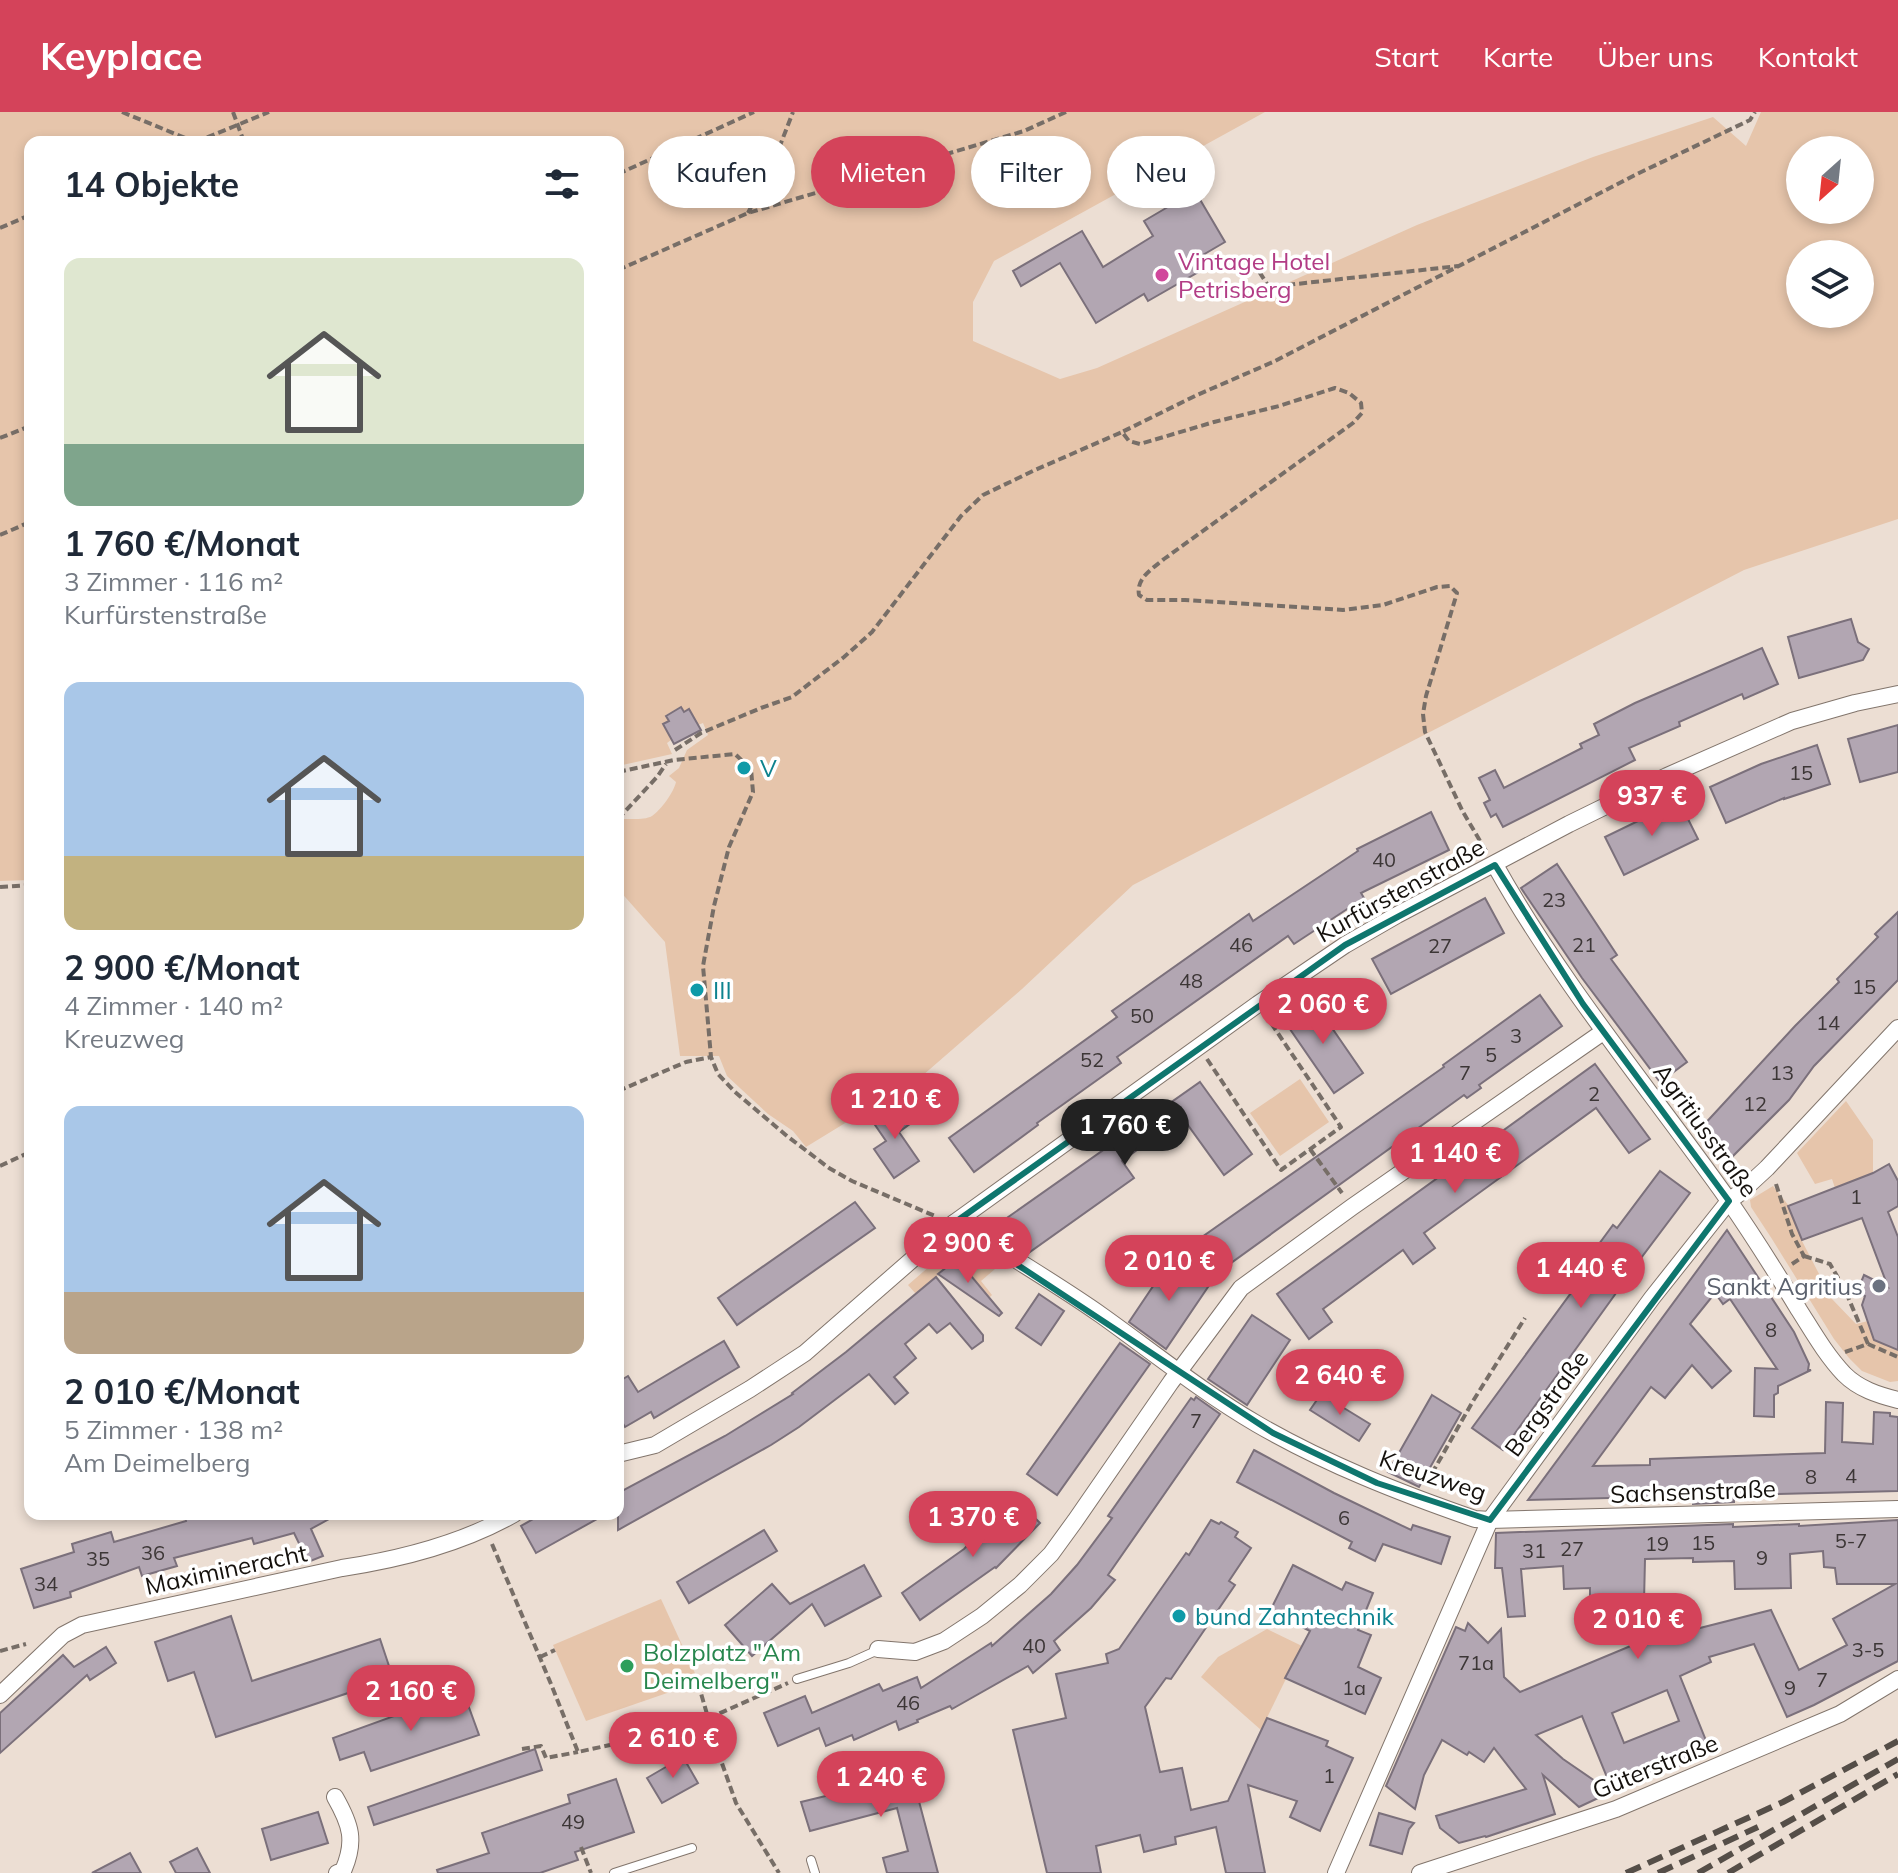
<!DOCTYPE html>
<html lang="de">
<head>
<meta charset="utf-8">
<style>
	:root { --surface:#fff; --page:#f2f2f3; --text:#1f2937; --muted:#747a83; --accent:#d4435a }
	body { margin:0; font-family:Mulish,sans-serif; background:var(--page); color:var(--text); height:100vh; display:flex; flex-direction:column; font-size:30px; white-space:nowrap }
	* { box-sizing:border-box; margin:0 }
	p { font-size:26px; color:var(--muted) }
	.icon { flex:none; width:44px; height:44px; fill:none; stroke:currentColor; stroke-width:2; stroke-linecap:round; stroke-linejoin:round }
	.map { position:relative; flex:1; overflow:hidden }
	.sheet { position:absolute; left:24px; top:24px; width:600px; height:1384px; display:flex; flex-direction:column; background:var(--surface); border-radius:16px; box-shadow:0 4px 12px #0003 }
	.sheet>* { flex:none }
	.guide { position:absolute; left:648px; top:24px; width:760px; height:72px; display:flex; gap:16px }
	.needle { width:52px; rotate:207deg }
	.fabs { position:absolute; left:1786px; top:24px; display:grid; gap:16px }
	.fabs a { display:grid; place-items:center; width:88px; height:88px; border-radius:50%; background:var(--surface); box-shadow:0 4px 12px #0003; font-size:40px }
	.price { position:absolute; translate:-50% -68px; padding:0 18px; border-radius:28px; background:var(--accent); color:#fff; font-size:26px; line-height:52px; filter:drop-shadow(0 2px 4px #0008) }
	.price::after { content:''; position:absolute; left:50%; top:48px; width:24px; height:18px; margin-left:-12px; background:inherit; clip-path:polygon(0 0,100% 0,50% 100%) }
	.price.selected { background:#222; color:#fff }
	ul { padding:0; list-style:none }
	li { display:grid; align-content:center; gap:16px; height:424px; padding:0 40px }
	li span { display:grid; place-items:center; height:248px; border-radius:16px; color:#555 }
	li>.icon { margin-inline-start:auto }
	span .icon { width:144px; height:144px; fill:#fffc; stroke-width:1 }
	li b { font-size:34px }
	h2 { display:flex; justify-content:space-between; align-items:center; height:96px; padding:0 40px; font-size:34px }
	.chip { padding:0 28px; border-radius:36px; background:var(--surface); box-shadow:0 4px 12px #0003; font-size:28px; line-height:72px }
	.chip.selected { background:var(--accent); color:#fff }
	header { display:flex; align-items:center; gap:48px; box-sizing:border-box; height:112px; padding:0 40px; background:var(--accent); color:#fff }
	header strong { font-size:38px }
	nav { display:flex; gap:44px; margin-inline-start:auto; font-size:28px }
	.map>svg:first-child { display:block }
	.green { fill:#e6c5ab; fill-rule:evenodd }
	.building { fill:#b2a6b2; stroke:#7b707b; stroke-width:2; fill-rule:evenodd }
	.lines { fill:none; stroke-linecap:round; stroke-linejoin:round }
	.lane-casing { stroke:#82756c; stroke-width:10 }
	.street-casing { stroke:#82756c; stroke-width:18 }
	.path { stroke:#776e67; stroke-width:4; stroke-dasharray:8 4; stroke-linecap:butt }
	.lane { stroke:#fff; stroke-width:8 }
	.street { stroke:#fff; stroke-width:16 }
	.rail { stroke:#554e48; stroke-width:6; stroke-dasharray:16 8; stroke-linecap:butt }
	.marked { fill:none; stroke:#0f766e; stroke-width:6; stroke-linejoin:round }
	.hotel-dot { fill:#d1479c; stroke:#fff; stroke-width:3 }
	.culture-dot { fill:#0f9aa8; stroke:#fff; stroke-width:3 }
	.worship-dot { fill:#6b7280; stroke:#fff; stroke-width:3 }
	.leisure-dot { fill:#2e9e5b; stroke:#fff; stroke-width:3 }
	.labels { text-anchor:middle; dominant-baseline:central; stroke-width:7; stroke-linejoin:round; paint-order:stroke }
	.number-label { font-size:20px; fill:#3c3636 }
	.hotel-label { font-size:24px; fill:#b23c85; stroke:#fff; text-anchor:start }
	.culture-label { font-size:24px; fill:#0d838f; stroke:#fff; text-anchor:start }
	.street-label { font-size:24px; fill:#14100c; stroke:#fff }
	.worship-label { font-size:24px; fill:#5b616d; stroke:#fff; text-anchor:end }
	.leisure-label { font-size:24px; fill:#27864d; stroke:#fff; text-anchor:start }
</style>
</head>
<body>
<header>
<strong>Keyplace</strong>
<nav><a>Start</a><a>Karte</a><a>Über uns</a><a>Kontakt</a></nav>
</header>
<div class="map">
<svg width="1898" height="1761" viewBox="0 0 1898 1761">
	<rect width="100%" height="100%" fill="#ecded3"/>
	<g class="green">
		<path d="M0,0H1265L994,149L973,190V229L1060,267L1097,256L1417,113L1593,45L1713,5L1746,34L1761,0H1898V407L1744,458L1133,773L1022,877L922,964L806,1035L793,1019L768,1002L727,964L719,944H680L665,830L618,777V713L624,707C633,707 645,708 652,704C661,698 674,680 676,670L669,664L679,656L687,638L708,623L703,611L698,613L689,598L684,600L680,595L666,603L669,609L663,612L671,628L667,631L672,642L618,654V30H30V768L0,769ZM1800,38H1860V98H1800ZM1800,142H1860V202H1800Z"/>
		<path d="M1300,967L1329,1010L1280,1044L1250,1001Z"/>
		<path d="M1846,989L1873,1028V1061L1835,1076L1832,1067L1815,1072L1797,1041Z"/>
		<path d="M1773,1074L1789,1094L1802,1129L1832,1187L1856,1212L1868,1209L1874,1228L1898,1238V1269L1890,1270L1862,1259L1849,1246L1834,1227L1772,1127L1751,1095L1750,1088Z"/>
		<path d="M950,1141H960L995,1157L981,1169L992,1183L990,1185L957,1147L916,1182L908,1173L939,1146Z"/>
		<path d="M661,1487L699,1570L586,1609L553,1533Z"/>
		<path d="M1267,1517L1302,1534L1261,1618L1201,1565L1218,1545Z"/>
	</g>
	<g class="building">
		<path d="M1195,79L1225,130L1201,144L1207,155L1148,189L1144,182L1096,211L1060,151L1021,174L1013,159L1082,119L1103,155L1153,124L1144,109Z"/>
		<path d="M1851,507L1858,530L1869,537L1863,548L1799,566L1788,525Z"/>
		<path d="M1762,536L1778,572L1744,587L1742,582L1679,610L1680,614L1629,636L1635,648L1503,715L1496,702L1491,705L1484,691L1490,688L1479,666L1495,658L1504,676L1582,636L1580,632L1599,623L1594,612L1635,591Z"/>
		<path d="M681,595L684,600L689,597L701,618L674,632L663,612L669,609L666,604Z"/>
		<path d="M1898,613V660L1860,670L1848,627Z"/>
		<path d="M1817,633L1830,672L1784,687V686L1726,711L1710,675L1761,652Z"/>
		<path d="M1679,689L1698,727L1624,763L1605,725Z"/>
		<path d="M1431,700L1449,738L1361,781L1364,786L1294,832L1288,824L1117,945L1121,951L1037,1011L1038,1013L974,1060L949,1026L1117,905L1112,899L1249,802L1253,809L1358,739L1357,737Z"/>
		<path d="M1557,752L1617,843L1611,847L1687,950L1660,970L1582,866L1521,776Z"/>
		<path d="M1485,786L1504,821L1391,882L1372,847Z"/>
		<path d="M1898,800V868L1814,954L1789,988L1728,1049L1707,1030L1711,1025L1701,1016L1795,914L1839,870L1837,867L1878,825L1875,822Z"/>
		<path d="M1540,883L1562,914L1479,973L1481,976L1467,986L1464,983L1224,1156L1202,1125L1444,955L1443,953Z"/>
		<path d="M1312,887L1363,961L1334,981L1283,907Z"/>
		<path d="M1595,952L1650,1027L1629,1041L1596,996L1424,1121L1435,1136L1413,1152L1403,1138L1323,1197L1332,1210L1309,1227L1277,1182Z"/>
		<path d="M1200,970L1252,1042L1224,1063L1182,1005L1122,1049L1134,1066L1027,1142L1004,1108Z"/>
		<path d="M902,991L914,1009L899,1020L919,1049L894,1066L874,1037L886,1029L873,1010Z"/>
		<path d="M1889,1052L1898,1069V1094L1888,1100L1898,1125V1238L1874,1228L1862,1193L1865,1184L1857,1180L1864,1163L1888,1175L1862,1106L1802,1128L1788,1094L1873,1061Z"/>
		<path d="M1660,1059L1690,1081L1623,1170H1624L1503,1338L1472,1316L1601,1140L1596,1136L1613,1113L1617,1116Z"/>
		<path d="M855,1090L875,1116L737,1213L718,1186Z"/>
		<path d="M1727,1118L1794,1220L1809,1252L1808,1258H1811L1778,1274V1281L1774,1283V1305L1754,1304L1755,1256L1777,1257L1730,1187L1723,1192L1715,1181L1690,1212L1731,1259L1712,1276L1692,1253L1665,1286L1651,1275L1593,1354L1650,1353V1347L1825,1341L1826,1290L1843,1291L1842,1330L1873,1332L1874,1300L1890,1301V1304L1898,1305V1379L1734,1383V1390L1693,1392V1384L1528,1388Z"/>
		<path d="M1172,1146L1210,1172L1166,1237L1129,1210Z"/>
		<path d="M957,1147L1002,1201L999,1204L938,1162Z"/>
		<path d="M936,1165L983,1223V1229L972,1237L950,1211L937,1221L929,1212L905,1232L916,1246L894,1265L908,1281L895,1292L869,1262L799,1315L771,1333L618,1418V1381L725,1324L793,1282L792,1281L846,1240Z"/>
		<path d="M1039,1182L1064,1199L1041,1233L1016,1216Z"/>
		<path d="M1252,1203L1290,1228L1247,1293L1208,1267Z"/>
		<path d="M724,1229L739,1255L654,1306L651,1300L625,1315L618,1303V1270L628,1264L638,1280Z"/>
		<path d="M1120,1231L1150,1252L1057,1383L1027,1362Z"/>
		<path d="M1321,1282L1370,1312L1359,1329L1310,1298Z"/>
		<path d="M1432,1283L1461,1301L1419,1375L1388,1360Z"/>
		<path d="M1196,1285L1220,1302L1108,1463L1115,1468L1091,1496L1054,1529L1060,1538L1033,1561L1028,1554L952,1597L950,1594L917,1608L918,1610L899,1618L896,1609L854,1628L852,1623L826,1634L819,1616L778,1634L764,1601L805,1584L812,1601L879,1572L883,1579L917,1565L921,1576L991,1531L992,1534L1051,1482L1077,1453L1112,1406L1108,1404L1191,1286L1194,1288Z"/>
		<path d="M1254,1338L1334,1381L1411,1418L1413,1413L1450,1425L1441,1452L1383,1432L1375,1449L1349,1436L1352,1430L1237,1370Z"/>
		<path d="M1014,1385L1040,1411L996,1456L995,1455L920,1508L902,1481L964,1437Z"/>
		<path d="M184,1402H211L212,1405L226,1402H338L311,1417L323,1444L308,1450L294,1421L254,1432L252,1426L174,1446L177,1454L142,1464L139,1455L70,1480L71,1485L34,1496L21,1457L74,1440L72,1432L111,1420L114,1430L186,1409Z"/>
		<path d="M542,1402H606L536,1441L521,1414Z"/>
		<path d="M1211,1408L1219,1412L1221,1410L1238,1420L1235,1425L1251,1436L1229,1469L1235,1473L1171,1567L1166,1566L1145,1595L1160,1660L1182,1656L1191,1698L1228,1689L1267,1606L1328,1629L1326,1634L1353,1646L1320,1719L1290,1705L1297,1689L1248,1673L1265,1761H1226L1216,1715L1175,1725L1176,1732L1144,1740L1140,1723L1096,1734L1101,1761H1047L1013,1618L1066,1606L1056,1562L1108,1551L1106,1542L1119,1537L1186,1441L1189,1443Z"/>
		<path d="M1898,1408V1549L1814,1593L1787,1605L1754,1532L1709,1545L1711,1550L1680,1564L1711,1641L1613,1680L1582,1604L1536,1623L1563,1647L1611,1680L1579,1695L1543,1663L1555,1702L1486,1725L1485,1724L1459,1731L1440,1716L1436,1704L1526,1677L1494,1636L1484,1650L1469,1640L1467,1643L1442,1628L1424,1663L1415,1697L1386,1674L1456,1515L1465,1519L1468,1511L1488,1531L1501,1517L1504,1565L1520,1580L1633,1533L1771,1498L1799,1558L1847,1533L1833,1507L1895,1472H1837L1835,1456L1824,1455L1823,1439L1790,1442L1791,1476L1735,1477L1734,1449L1693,1450V1446L1645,1447L1644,1490L1590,1491V1476L1564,1477L1563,1454L1521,1457L1525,1504L1508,1505L1502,1456H1495L1496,1421L1733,1412V1415L1799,1412V1414ZM1667,1578L1679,1609L1624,1631L1612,1601Z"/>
		<path d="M764,1418L777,1439L689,1491L677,1470Z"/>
		<path d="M864,1453L881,1484L825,1514L812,1492L752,1544L725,1513L772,1472L790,1492Z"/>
		<path d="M1293,1453L1342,1478L1346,1470L1373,1481L1358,1518L1371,1523L1358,1555L1381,1566L1365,1602L1285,1566L1310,1519L1270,1499Z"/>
		<path d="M231,1504L252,1569L380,1527L393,1566L216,1625L194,1560L168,1569L155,1530Z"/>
		<path d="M106,1535L116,1551L90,1568L87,1563L0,1641V1601L63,1543L74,1555Z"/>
		<path d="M463,1579L479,1623L371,1659L364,1640L340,1648L333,1626Z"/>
		<path d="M535,1637L542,1658L374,1713L368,1695Z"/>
		<path d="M683,1645L698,1671L662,1691L647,1666Z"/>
		<path d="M912,1663L938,1761H887L883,1746L908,1739L897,1696L810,1719L801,1690Z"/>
		<path d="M616,1667L634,1720L575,1740L578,1748L540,1761H438L437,1758L489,1741L482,1721L570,1691L568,1683Z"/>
		<path d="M318,1700L328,1731L271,1748L262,1717Z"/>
		<path d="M1379,1701L1414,1711L1409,1717L1402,1742L1370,1733Z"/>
		<path d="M197,1736L210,1761H176L170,1750Z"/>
		<path d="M130,1741L141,1761H92Z"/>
	</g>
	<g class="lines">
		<g class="lane-casing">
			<g id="lane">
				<path d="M797,1567L849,1551L878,1538"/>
				<path d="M811,1748L815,1761"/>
				<path d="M614,1761L692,1736"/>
			</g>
		</g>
		<g class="street-casing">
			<g id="street">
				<path d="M1495,753C1561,871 1648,975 1727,1086C1752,1122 1776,1160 1799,1198C1813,1220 1826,1243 1844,1262C1859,1277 1878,1283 1898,1288"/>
				<path d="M954,1111L973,1120C1015,1148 1060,1174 1101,1203C1153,1240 1202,1280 1257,1312C1326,1352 1400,1381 1475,1407L1490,1408L1898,1397"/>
				<path d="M618,1342L655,1333L750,1277L805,1241L954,1111L1258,892L1345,833L1397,803L1569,712L1667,664L1792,609L1855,591L1898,582"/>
				<path d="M878,1537L915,1540L944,1529L982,1504L1020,1473L1051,1442L1075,1409L1171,1270L1241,1176L1352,1095L1603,920"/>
				<path d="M0,1583L63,1523L82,1513L342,1456C402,1447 461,1432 514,1402"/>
				<path d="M335,1685C351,1713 356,1729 343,1759L337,1761"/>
				<path d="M1336,1761L1490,1408L1652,1186L1729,1089L1741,1080L1767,1056L1898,916"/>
				<path d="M1420,1761L1616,1697L1840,1602L1898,1567"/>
			</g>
		</g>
		<g class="path">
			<path d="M122,0L195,30"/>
			<path d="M233,0L244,30"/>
			<path d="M196,30L269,0"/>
			<path d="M618,62L754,0"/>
			<path d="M748,101L774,49L793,0"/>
			<path d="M0,116L30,103"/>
			<path d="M1253,150L1269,175L1458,154"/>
			<path d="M618,158L748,101L1024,19L1066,0"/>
			<path d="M0,326L30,314"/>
			<path d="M0,423L30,410"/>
			<path d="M675,638L701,621L761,596L792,585L844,545L872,520L961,404L983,383L1035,358L1122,320"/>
			<path d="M618,660L674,648L735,642L751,657L753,680L729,735L714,794L703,854L711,945L718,962L735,980L787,1024L829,1056L852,1069L935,1104"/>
			<path d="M618,707L657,665L666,652"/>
			<path d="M1486,739L1463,700L1425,620L1423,602L1426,584L1457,481L1450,474L1437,475L1383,493L1343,498L1185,488H1147L1139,483C1136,466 1152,457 1164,447L1353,311L1362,301L1361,291L1349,281L1335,276L1279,294L1214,310L1140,332L1129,329L1122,320L1197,283L1273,250L1637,62L1750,8L1755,0"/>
			<path d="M0,775L30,773"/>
			<path d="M1207,947L1281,1058L1341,1015L1267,905"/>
			<path d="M618,979L686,950L711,945"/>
			<path d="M1310,1037L1342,1081"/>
			<path d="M0,1054L30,1040"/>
			<path d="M1776,1072L1792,1122L1804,1144L1792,1152"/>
			<path d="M1804,1144L1830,1152L1845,1178L1868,1232"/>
			<path d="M1845,1240L1868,1232L1898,1245"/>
			<path d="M1426,1372L1473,1289L1525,1206"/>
			<path d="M492,1432L551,1572L578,1640L642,1626L709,1606L788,1571"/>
			<path d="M0,1539L26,1532"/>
			<path d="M540,1545L555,1538"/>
			<path d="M698,1571L718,1640L736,1691L779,1761"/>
			<path d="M522,1637L541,1634L546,1646L578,1640"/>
			<path d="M581,1735L591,1761"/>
		</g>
		<use href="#lane" class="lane"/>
		<use href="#street" class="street"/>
		<g class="rail">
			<path d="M1626,1761L1783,1690L1898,1629"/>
			<path d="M1658,1761L1758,1715"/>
			<path d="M1698,1761L1898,1647"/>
			<path d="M1728,1761L1898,1662"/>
		</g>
	</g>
	<path class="marked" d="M1495,753L1583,892L1729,1089L1490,1408L1377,1371L1273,1321L954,1111L1345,833Z"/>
	<circle class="hotel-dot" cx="1162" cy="163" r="8"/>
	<g class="culture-dot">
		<circle cx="744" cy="656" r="8"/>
		<circle cx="697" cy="878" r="8"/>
		<circle cx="1179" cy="1504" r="8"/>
	</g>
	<circle class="worship-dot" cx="1879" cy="1174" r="8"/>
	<circle class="leisure-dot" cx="627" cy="1554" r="8"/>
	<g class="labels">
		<g class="number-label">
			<text x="1801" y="660">15</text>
			<text x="1384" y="747">40</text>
			<text x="1554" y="787">23</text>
			<text x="1241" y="832">46</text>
			<text x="1584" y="832">21</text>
			<text x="1440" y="833">27</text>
			<text x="1191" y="868">48</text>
			<text x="1864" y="874">15</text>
			<text x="1142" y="903">50</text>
			<text x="1828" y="910">14</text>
			<text x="1516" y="923">3</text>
			<text x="1491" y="942">5</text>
			<text x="1092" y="947">52</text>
			<text x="1465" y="960">7</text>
			<text x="1782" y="960">13</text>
			<text x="1594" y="981">2</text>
			<text x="1755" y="991">12</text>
			<text x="1856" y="1084">1</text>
			<text x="1771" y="1217">8</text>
			<text x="1196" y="1308">7</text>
			<text x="1851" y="1363">4</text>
			<text x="1811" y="1364">8</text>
			<text x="1344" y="1405">6</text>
			<text x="1851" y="1428">5-7</text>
			<text x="1703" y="1430">15</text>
			<text x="1657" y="1431">19</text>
			<text x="1572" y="1436">27</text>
			<text x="1534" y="1438">31</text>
			<text x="153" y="1440">36</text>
			<text x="1762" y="1445">9</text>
			<text x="98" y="1446">35</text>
			<text x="46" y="1471">34</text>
			<text x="1034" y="1533">40</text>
			<text x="1868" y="1537">3-5</text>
			<text x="1476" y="1550">71a</text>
			<text x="1822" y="1567">7</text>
			<text x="1354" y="1575">1a</text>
			<text x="1790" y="1575">9</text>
			<text x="908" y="1590">46</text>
			<text x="1329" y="1663">1</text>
			<text x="573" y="1709">49</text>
		</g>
		<g class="hotel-label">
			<text x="1178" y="149">Vintage Hotel<tspan x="1178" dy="28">Petrisberg</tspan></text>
		</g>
		<g class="culture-label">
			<text x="760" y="656">V</text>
			<text x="713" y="878">III</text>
			<text x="1195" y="1504">bund Zahntechnik</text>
		</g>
		<g class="street-label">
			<text transform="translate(1400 778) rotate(-29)">Kurfürstenstraße</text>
			<text transform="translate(1706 1018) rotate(54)">Agritiusstraße</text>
			<text transform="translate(1546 1291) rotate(-54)">Bergstraße</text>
			<text transform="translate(1433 1363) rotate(19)">Kreuzweg</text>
			<text transform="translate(1693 1379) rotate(-2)">Sachsenstraße</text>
			<text transform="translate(226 1457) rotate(-12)">Maximineracht</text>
			<text transform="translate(1655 1654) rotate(-22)">Güterstraße</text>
		</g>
		<g class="worship-label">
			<text x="1863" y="1174">Sankt Agritius</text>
		</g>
		<g class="leisure-label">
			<text x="643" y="1540">Bolzplatz "Am<tspan x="643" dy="28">Deimelberg"</tspan></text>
		</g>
	</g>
</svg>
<div class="fabs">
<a><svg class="needle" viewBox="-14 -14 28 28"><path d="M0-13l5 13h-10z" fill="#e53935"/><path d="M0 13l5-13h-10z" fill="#747a83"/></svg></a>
<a><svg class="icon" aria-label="layers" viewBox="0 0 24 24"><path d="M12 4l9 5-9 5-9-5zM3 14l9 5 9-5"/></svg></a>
</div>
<b class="price" style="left:1652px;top:726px">937 €</b>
<b class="price" style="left:1323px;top:934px">2 060 €</b>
<b class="price" style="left:895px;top:1029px">1 210 €</b>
<b class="price selected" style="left:1125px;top:1055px">1 760 €</b>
<b class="price" style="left:1455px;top:1083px">1 140 €</b>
<b class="price" style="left:968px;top:1173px">2 900 €</b>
<b class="price" style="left:1169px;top:1191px">2 010 €</b>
<b class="price" style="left:1581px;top:1198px">1 440 €</b>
<b class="price" style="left:1340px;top:1305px">2 640 €</b>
<b class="price" style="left:973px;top:1447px">1 370 €</b>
<b class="price" style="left:1638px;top:1549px">2 010 €</b>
<b class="price" style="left:411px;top:1621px">2 160 €</b>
<b class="price" style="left:673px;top:1668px">2 610 €</b>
<b class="price" style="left:881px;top:1707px">1 240 €</b>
<div class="guide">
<a class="chip">Kaufen</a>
<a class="chip selected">Mieten</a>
<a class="chip">Filter</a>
<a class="chip">Neu</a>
</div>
<section class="sheet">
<h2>14 Objekte<svg class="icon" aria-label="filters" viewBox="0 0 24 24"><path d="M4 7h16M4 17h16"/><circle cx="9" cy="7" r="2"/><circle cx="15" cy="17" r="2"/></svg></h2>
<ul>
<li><span style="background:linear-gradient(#dfe7d0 75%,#7fa58c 0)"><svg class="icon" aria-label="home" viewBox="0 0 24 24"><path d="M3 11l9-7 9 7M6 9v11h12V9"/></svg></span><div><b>1 760 €/Monat</b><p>3 Zimmer · 116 m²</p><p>Kurfürstenstraße</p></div></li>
<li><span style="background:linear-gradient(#a9c7e8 70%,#c2b280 0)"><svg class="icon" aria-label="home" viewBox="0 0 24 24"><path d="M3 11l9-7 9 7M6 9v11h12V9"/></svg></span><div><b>2 900 €/Monat</b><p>4 Zimmer · 140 m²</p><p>Kreuzweg</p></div></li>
<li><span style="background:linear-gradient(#a9c7e8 75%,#b9a48a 0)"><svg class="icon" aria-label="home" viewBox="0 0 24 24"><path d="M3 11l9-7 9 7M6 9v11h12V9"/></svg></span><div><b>2 010 €/Monat</b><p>5 Zimmer · 138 m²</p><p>Am Deimelberg</p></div></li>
</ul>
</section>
</div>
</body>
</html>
